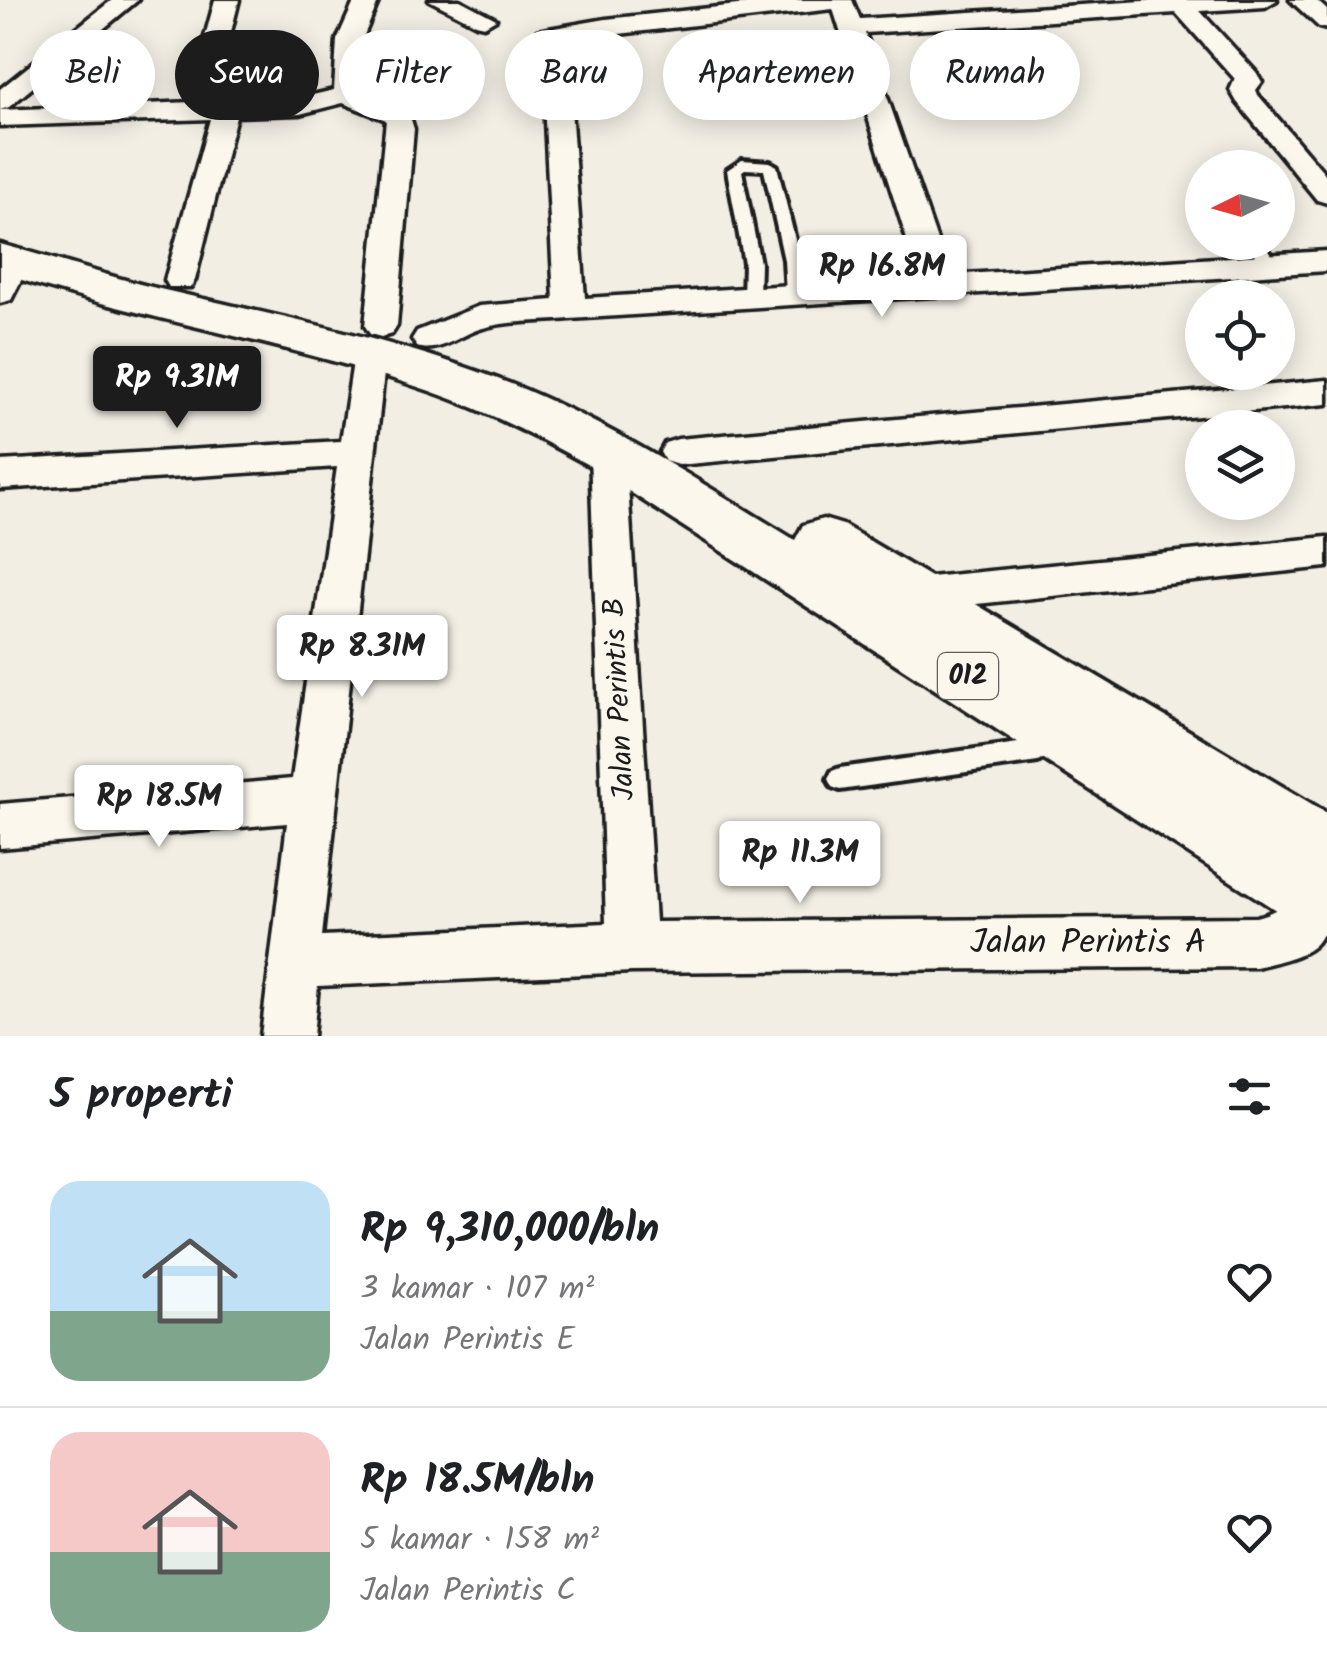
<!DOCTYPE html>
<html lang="id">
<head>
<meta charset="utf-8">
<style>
	:root { --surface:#fff; --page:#f6f6f6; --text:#202124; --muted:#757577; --line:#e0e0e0; --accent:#1c1c1c }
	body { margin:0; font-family:Kalam,sans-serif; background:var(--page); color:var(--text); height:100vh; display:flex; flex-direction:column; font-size:38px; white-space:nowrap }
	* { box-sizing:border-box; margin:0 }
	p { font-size:32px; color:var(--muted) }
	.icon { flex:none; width:55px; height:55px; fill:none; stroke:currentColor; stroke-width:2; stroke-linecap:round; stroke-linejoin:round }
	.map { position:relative; height:1036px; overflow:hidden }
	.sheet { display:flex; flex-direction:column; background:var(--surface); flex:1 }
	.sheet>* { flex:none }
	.top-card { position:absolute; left:30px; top:30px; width:1268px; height:90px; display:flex; gap:20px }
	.needle { width:65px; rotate:265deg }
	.buttons { position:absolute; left:1185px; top:150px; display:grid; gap:20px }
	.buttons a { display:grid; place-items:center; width:110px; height:110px; border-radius:50%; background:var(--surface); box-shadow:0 5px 25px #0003; font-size:50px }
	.price { position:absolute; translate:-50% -85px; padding:0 22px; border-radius:10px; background:#fff; color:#222; font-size:32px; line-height:65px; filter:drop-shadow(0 2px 5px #0008) }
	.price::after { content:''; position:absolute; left:50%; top:60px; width:30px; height:22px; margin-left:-15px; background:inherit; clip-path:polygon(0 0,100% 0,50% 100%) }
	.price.current { background:var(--accent); color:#fff }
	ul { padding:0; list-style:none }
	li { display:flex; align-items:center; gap:30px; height:250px; padding:0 50px }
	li+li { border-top:2px solid var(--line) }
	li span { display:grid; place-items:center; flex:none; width:280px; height:200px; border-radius:30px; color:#555 }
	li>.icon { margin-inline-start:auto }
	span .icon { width:120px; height:120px; fill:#fffc; stroke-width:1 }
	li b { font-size:42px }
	h2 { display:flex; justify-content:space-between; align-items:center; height:120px; padding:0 50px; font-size:42px }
	.tag { padding:0 35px; border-radius:45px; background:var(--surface); box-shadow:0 5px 25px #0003; font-size:35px; line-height:90px }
	.tag.current { background:var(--accent); color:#fff }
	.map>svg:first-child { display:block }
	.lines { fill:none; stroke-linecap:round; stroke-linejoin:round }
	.lane-casing { stroke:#1c1c1c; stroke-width:8 }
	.street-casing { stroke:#1c1c1c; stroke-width:7 }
	.primary-casing { stroke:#1c1c1c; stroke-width:7 }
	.lane { fill:#fbf7ec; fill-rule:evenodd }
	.street { fill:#fbf7ec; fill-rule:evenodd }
	.primary { fill:#fbf7ec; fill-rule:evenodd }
	.labels { text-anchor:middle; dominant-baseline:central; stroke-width:9; stroke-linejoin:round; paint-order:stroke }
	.shield { fill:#fbf7ec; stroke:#5f5e5a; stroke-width:2.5 }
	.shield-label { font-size:28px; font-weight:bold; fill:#1c1c1c }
	.street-label { font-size:30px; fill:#1c1c1c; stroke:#fbf7ec }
	.near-street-label { font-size:35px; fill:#1c1c1c; stroke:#fbf7ec }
</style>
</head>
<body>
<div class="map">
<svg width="1327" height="1036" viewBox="0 0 1327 1036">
	<rect width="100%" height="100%" fill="#f2eee4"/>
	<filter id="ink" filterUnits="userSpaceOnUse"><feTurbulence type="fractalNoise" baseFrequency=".01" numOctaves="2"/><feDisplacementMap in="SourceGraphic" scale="20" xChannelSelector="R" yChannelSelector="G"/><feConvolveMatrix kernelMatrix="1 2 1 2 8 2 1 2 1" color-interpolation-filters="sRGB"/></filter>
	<g filter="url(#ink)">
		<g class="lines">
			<g class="lane-casing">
				<g id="lane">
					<path d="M742,160L770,162L777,166L800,260V298L794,299L786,294L784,260L764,170L745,169L742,171L760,263L759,297L751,302L743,297L744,263L727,170Z"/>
					<path d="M1246,242H1263L1278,264L1276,268H1264Z"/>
					<path d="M1054,727L1062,731L1066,738L1062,745L1038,762L840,790L832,787L828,779L832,771L840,768L1033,741Z"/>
				</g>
			</g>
			<g class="street-casing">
				<g id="street">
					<path d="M112,0H138L9,107L0,110V89Z"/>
					<path d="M215,0H239L216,92L219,101L300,98L334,90L337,40L355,0H379L362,40L359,92L408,110L414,129L397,326L392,334L381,337L370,334L365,326L386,120L343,103L300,114L236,116L195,280L191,287H169L165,280L210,119L0,126V110L193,102L190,92Z"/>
					<path d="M429,0H460L496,19L484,26L476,24Z"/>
					<path d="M785,0H852L860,19L1159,0H1277L1265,7L1200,11L1256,72L1262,82L1256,90L1258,95L1327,176V203L1317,200L1237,102L1230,90L1235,79L1176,13L865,33L949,275L1327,251V271L570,319C542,322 510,320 483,328C460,334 441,354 417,347L412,339L417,331L479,306L554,300L543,81L534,36L537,31L606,19ZM833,9L919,277L585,298L569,81L559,41Z"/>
					<path d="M1290,0H1316L1327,10V29L1319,27Z"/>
					<path d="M15,253L26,256L30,263L11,300L0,303V263L4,256Z"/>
					<path d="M370,344L382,347L386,355L322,936L606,923L590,452L595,443L608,439L621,443L626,452L655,922L1256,917C1291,909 1291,888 1322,875L1327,877C1327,947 1325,950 1256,967L632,972L318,986L313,1036H261L287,823L0,848V804L292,779L337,467L0,489V461L341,441L354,355L358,347Z"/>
					<path d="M1327,380V404L678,465L665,461L660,452L665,443L678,439Z"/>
					<path d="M1327,537V567L910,611L896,607L890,595L896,583L910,579Z"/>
				</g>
			</g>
			<g class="primary-casing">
				<path id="primary" d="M0,244C54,258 106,276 160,289C278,317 398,339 511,384C612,424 703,484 795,540L803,525L823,519L843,525L1327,813V937L1302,927L590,466C538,437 485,410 430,391C289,342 141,320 0,273Z"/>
			</g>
			<use href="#lane" class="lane"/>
			<use href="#street" class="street"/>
			<use href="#primary" class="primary"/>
		</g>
	</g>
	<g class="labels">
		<rect class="shield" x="938" y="653" width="60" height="46" rx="8"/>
		<g class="shield-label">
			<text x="968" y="676">012</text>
		</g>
		<g class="street-label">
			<text transform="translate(620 699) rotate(-93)">Jalan Perintis B</text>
		</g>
		<g class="near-street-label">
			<text x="1088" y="944">Jalan Perintis A</text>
		</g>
	</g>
</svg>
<div class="buttons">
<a><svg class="needle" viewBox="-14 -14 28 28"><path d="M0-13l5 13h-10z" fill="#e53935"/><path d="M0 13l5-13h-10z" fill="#757577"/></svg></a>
<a><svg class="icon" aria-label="locate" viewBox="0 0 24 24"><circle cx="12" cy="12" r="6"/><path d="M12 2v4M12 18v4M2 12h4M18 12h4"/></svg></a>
<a><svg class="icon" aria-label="layers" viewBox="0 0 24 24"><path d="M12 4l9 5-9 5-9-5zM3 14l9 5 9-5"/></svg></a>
</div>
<b class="price" style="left:882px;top:320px">Rp 16.8M</b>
<b class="price current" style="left:177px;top:431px">Rp 9.31M</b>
<b class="price" style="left:362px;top:700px">Rp 8.31M</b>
<b class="price" style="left:159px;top:850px">Rp 18.5M</b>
<b class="price" style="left:800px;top:906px">Rp 11.3M</b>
<div class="top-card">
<a class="tag">Beli</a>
<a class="tag current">Sewa</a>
<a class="tag">Filter</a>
<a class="tag">Baru</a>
<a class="tag">Apartemen</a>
<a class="tag">Rumah</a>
</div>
</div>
<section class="sheet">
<h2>5 properti<svg class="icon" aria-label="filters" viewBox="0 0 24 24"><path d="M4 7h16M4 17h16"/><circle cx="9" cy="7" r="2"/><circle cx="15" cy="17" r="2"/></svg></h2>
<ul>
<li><span style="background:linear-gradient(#bfe0f5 65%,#7fa58c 0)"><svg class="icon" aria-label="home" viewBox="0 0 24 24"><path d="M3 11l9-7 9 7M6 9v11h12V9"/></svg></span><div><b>Rp 9,310,000/bln</b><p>3 kamar · 107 m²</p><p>Jalan Perintis E</p></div><svg class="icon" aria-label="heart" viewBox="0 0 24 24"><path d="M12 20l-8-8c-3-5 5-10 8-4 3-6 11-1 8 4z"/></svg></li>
<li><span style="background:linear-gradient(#f6c9c9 60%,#7fa58c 0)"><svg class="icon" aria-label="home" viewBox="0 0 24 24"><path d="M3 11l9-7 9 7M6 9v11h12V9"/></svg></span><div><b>Rp 18.5M/bln</b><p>5 kamar · 158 m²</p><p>Jalan Perintis C</p></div><svg class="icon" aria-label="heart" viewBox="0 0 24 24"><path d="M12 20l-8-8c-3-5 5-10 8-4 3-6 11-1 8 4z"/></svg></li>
</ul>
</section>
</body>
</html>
